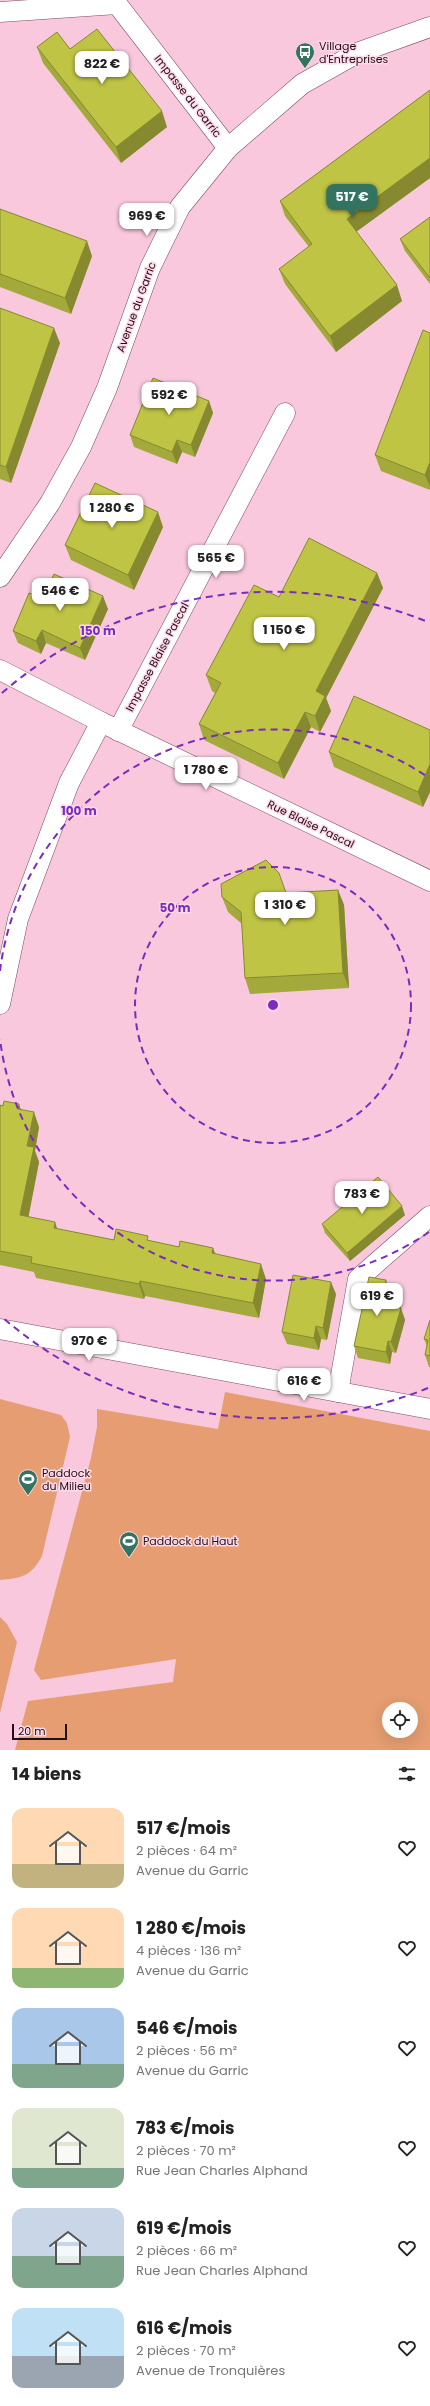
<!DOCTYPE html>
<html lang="fr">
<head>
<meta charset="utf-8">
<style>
	:root { --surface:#fff; --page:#f6f6f6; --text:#222; --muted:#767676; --accent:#347360 }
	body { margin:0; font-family:Poppins,sans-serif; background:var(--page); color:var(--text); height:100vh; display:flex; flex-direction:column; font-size:15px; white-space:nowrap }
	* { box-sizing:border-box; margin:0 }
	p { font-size:13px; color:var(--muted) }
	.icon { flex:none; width:22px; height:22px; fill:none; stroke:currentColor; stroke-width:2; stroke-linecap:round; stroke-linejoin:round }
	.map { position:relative; height:1750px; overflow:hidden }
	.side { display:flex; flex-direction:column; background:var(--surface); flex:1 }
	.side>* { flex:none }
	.controls { position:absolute; left:382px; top:1702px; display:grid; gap:8px }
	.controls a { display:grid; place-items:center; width:36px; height:36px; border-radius:50%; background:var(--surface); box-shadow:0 4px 16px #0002; font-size:20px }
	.scale { position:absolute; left:12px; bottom:10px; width:55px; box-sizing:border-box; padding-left:4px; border:2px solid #220e17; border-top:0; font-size:11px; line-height:14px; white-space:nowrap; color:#220e17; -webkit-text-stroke:3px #fed9e8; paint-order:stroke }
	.price { position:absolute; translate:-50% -34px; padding:0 9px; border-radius:8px; background:#fff; color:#222; font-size:13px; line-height:26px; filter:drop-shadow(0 1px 2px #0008) }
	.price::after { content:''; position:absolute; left:50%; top:24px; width:12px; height:9px; margin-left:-6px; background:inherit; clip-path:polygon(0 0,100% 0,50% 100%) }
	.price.active { background:var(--accent); color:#fff }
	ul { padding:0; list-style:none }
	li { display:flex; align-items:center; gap:12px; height:100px; padding:0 12px }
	li span { display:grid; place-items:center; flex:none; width:112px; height:80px; border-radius:12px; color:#555 }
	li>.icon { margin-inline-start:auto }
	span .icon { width:48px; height:48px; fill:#fffc; stroke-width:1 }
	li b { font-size:17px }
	h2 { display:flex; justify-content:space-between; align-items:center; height:48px; padding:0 12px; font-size:17px }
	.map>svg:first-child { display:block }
	.green { fill:#e59d71; fill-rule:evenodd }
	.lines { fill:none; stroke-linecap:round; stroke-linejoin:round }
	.minor-casing { stroke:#7d4a61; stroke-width:21 }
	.minor { stroke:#fff; stroke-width:20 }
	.wall { fill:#a4a93b }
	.shaded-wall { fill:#868930 }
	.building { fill:#bfc445; stroke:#868930 }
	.ring { fill:none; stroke:#7b2cbf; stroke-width:2; stroke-dasharray:7 5 }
	.labels { text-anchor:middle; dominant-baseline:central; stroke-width:3; stroke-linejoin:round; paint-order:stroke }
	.poi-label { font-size:11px; fill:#220e17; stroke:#fed9e8; text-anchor:start }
	.street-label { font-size:11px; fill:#220e17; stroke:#fed9e8 }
	.centre { fill:#7b2cbf; stroke:#fed9e8; stroke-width:2 }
	.ring-label { font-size:12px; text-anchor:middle; font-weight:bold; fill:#7b2cbf; stroke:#fed9e8; stroke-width:3; stroke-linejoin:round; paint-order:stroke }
</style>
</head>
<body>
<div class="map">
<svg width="430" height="1750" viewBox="0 0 430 1750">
	<rect width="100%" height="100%" fill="#f9c8dc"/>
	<g class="green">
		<path d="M225,1392L430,1431V1750H15L28,1701L173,1682L176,1659L41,1680L34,1670L91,1458L97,1427V1409L218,1429ZM389,1709H411V1731H389Z"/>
		<path d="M0,1399L61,1415L67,1423L70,1437L42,1556C31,1576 23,1578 0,1580Z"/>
		<path d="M0,1617L7,1624L17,1642L0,1713Z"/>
	</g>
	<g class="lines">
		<g class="minor-casing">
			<g id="minor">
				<path d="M0,12L117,4L228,148"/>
				<path d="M0,577L50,503L81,447L107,388L150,268L180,207L228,148L302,84L357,53L430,27"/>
				<path d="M0,670L101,722L430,881"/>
				<path d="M118,731L285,413"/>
				<path d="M0,1004L18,919L69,783L101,722"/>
				<path d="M0,1329L430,1409"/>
				<path d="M338,1392L358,1279L430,1216"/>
			</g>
		</g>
		<use href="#minor" class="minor"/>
	</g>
	<g class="wall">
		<path d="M37,47L70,49L167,127L121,163L43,63Z"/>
		<path d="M430,90V178L356,232L402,301L336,352L285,284L279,269L309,247L285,216L280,201Z"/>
		<path d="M0,209L92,256L71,314L0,287Z"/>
		<path d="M430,217V284L405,251L400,239Z"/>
		<path d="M0,308L60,343L11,483L0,479Z"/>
		<path d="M430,333V490L381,471L375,455Z"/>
		<path d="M209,401L213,413L195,457L182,452L177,464L134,447L130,435Z"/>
		<path d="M163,527L134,590L71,560L65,545Z"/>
		<path d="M377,573L383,588L326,698L331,711L320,732L311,727L284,779L204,740L199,724L215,693L212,691L206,675L279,597Z"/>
		<path d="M43,598L108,609L85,660L46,643L41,654L18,643L13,631Z"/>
		<path d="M430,730V792L423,807L334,767L329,752Z"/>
		<path d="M338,890L344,905L349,988L250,994L245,978L242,924L228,912L222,897Z"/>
		<path d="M0,1105L21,1109L39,1127L35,1151L39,1162L28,1216L57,1229L114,1240L150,1241L179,1247L213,1248L215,1254L266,1279L259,1318L145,1296L144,1299L36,1278L34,1272L0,1265Z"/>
		<path d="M405,1215L350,1261L325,1233L322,1224Z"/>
		<path d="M390,1292V1294L397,1295L405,1320L396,1353L392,1352L390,1364L358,1358L354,1346Z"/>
		<path d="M336,1294L327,1340L321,1339L319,1350L287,1344L282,1332Z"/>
		<path d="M430,1320V1367H429L425,1355L427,1346L424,1339Z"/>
	</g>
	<g class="shaded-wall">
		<path d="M162,111L167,127L121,163L116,147Z"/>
		<path d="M430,158V178L353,234L347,219Z"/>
		<path d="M87,241L92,256L71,314L65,298Z"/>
		<path d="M397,285L402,301L336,352L330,336Z"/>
		<path d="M54,328L60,343L11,483L6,467Z"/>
		<path d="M209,401L213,413L195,457L191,445Z"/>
		<path d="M177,440L182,452L177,464L172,452Z"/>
		<path d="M430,462V487L425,475Z"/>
		<path d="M158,512L163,527L134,590L128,575Z"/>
		<path d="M377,573L383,588L326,698L331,711L320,732L315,716L316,691Z"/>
		<path d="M103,596L108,609L85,660L80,648Z"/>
		<path d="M42,630L46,643L41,654L36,641Z"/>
		<path d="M305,712L311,727L284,779L278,763Z"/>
		<path d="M430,764V792L423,807L418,792Z"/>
		<path d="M338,890L344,905L349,988L343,973Z"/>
		<path d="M19,1104L24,1119L18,1109Z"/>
		<path d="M34,1112L39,1127L35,1151L39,1162L26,1230L20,1215L27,1146Z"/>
		<path d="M402,1206L405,1215L350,1261L347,1253Z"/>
		<path d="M55,1222L60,1237L54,1228Z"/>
		<path d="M213,1248L219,1263L212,1253Z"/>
		<path d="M261,1264L266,1279L259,1318L253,1303Z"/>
		<path d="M386,1280L390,1292L388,1304L384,1293Z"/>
		<path d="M140,1281L145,1296L144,1299L139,1284Z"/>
		<path d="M331,1282L336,1294L327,1340L323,1328Z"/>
		<path d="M397,1295L401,1307V1309L405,1320L396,1353L391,1342L394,1307Z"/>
		<path d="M316,1326L321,1339L319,1350L314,1338Z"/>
		<path d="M388,1341L392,1352L390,1364L386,1352Z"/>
	</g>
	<g class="building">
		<path d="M97,29L162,111L116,147L37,47L57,32L70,49Z"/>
		<path d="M430,90V158L347,219L397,285L330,336L279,269L312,244L280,201Z"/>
		<path d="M0,209L87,241L65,298L0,274Z"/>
		<path d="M430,217V278L400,239Z"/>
		<path d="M0,308L54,328L6,467L0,465Z"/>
		<path d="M423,330L430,333V462L425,475L375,455Z"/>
		<path d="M153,378L209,401L191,445L177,440L172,452L130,435Z"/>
		<path d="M95,483L158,512L128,575L65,545Z"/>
		<path d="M309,538L377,573L316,691L325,696L315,716L305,712L278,763L199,724L221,683L206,675L254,585L279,597Z"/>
		<path d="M54,574L103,596L80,648L42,630L36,641L13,631L29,593L43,598Z"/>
		<path d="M354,696L430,730V764L418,792L329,752Z"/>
		<path d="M266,860L279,873L286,893L338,890L343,973L245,978L241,912L222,897L221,884Z"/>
		<path d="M4,1101L19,1104L18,1109L34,1112L27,1146L34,1147L20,1215L55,1222L54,1228L114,1240L116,1229L148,1236L147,1240L179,1247L180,1241L213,1248L212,1253L261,1264L253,1303L140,1281L139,1284L31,1263L32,1257L0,1251V1105L3,1106Z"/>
		<path d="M378,1177L402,1206L347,1253L322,1224Z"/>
		<path d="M293,1275L331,1282L323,1328L316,1326L314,1338L282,1332Z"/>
		<path d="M369,1277L386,1280L384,1293L397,1295L394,1307L401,1308L391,1342L388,1341L386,1352L354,1346Z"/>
		<path d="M430,1320V1356L425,1355L428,1340L424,1339Z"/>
	</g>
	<g class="ring">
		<circle cx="273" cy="1005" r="138"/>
		<path d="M429 1232A275 275 0 0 1 0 1039M0 971A275 275 0 0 1 429 778"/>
		<path d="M428 1388A413 413 0 0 1 2 1317M2 693A413 413 0 0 1 428 622"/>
	</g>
	<defs>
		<g id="bus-pin" transform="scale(1)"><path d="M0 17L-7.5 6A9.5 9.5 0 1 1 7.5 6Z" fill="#347360" stroke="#fed9e8"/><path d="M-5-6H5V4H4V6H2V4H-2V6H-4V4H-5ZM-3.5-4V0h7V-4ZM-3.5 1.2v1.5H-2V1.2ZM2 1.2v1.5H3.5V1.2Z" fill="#fff"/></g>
		<g id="stadium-pin" transform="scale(1)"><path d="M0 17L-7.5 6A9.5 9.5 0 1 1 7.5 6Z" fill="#347360" stroke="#fed9e8"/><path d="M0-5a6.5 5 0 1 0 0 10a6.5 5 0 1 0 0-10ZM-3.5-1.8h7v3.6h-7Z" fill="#fff"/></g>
	</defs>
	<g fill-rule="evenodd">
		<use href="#bus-pin" x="305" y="52"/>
		<use href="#stadium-pin" x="28" y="1479"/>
		<use href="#stadium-pin" x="129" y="1541"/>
	</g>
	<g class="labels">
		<g class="poi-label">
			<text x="319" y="46">Village<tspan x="319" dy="13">d'Entreprises</tspan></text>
			<text x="42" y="1473">Paddock<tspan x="42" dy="13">du Milieu</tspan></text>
			<text x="143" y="1541">Paddock du Haut</text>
		</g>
		<g class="street-label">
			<text transform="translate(188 96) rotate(52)">Impasse du Garric</text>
			<text transform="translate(136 307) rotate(-70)">Avenue du Garric</text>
			<text transform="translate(157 657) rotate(-62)">Impasse Blaise Pascal</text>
			<text transform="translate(311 824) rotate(26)">Rue Blaise Pascal</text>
		</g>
	</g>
	<circle cx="273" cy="1005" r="6" class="centre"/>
	<g class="ring-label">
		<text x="98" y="635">150 m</text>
		<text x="79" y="815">100 m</text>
		<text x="175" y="912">50 m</text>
	</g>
</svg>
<div class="controls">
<a><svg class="icon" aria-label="locate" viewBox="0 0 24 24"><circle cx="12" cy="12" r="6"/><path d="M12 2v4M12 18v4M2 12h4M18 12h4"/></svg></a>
</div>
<div class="scale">20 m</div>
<b class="price" style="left:102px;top:85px">822 €</b>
<b class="price active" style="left:352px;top:218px">517 €</b>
<b class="price" style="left:147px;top:237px">969 €</b>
<b class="price" style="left:169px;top:416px">592 €</b>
<b class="price" style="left:112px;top:529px">1 280 €</b>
<b class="price" style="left:216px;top:579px">565 €</b>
<b class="price" style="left:60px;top:612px">546 €</b>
<b class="price" style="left:284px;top:651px">1 150 €</b>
<b class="price" style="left:206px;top:791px">1 780 €</b>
<b class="price" style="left:285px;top:926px">1 310 €</b>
<b class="price" style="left:362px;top:1215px">783 €</b>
<b class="price" style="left:377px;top:1317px">619 €</b>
<b class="price" style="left:89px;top:1362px">970 €</b>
<b class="price" style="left:304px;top:1402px">616 €</b>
</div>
<section class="side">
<h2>14 biens<svg class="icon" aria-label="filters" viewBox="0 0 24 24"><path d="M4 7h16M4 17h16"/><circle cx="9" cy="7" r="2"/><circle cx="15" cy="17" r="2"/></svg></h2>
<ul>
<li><span style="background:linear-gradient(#ffd9b3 70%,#c2b280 0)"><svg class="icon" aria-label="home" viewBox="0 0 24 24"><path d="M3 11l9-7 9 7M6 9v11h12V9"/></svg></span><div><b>517 €/mois</b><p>2 pièces · 64 m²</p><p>Avenue du Garric</p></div><svg class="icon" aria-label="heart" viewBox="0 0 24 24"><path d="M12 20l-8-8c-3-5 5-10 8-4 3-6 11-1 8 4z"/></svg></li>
<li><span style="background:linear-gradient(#ffd9b3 75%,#8fb573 0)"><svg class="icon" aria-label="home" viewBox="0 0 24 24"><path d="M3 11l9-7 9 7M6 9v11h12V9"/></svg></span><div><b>1 280 €/mois</b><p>4 pièces · 136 m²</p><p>Avenue du Garric</p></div><svg class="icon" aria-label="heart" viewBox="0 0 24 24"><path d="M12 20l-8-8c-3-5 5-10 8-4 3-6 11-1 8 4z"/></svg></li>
<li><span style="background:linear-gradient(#a9c7e8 70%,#7fa58c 0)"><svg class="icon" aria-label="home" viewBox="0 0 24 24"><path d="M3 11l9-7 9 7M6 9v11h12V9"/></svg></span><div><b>546 €/mois</b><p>2 pièces · 56 m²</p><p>Avenue du Garric</p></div><svg class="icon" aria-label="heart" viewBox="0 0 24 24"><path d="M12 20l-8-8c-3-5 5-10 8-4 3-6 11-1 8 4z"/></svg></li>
<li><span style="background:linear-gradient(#dfe7d0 75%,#7fa58c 0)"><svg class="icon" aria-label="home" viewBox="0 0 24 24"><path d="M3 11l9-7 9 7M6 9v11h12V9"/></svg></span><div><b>783 €/mois</b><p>2 pièces · 70 m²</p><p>Rue Jean Charles Alphand</p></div><svg class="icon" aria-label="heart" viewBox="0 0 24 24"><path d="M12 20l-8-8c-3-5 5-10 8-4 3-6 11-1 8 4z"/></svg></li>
<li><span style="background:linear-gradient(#c9d6e8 60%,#7fa58c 0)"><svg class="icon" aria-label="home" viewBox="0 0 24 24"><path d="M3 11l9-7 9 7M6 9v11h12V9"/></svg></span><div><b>619 €/mois</b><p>2 pièces · 66 m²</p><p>Rue Jean Charles Alphand</p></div><svg class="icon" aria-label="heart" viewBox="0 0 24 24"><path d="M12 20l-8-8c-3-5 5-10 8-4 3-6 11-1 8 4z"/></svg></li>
<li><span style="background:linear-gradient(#bfe0f5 60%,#9aa5b1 0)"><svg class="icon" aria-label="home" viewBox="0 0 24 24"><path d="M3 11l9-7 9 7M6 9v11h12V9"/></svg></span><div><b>616 €/mois</b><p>2 pièces · 70 m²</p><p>Avenue de Tronquières</p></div><svg class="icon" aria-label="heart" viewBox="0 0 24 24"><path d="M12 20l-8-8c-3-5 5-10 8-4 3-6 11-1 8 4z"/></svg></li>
</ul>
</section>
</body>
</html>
